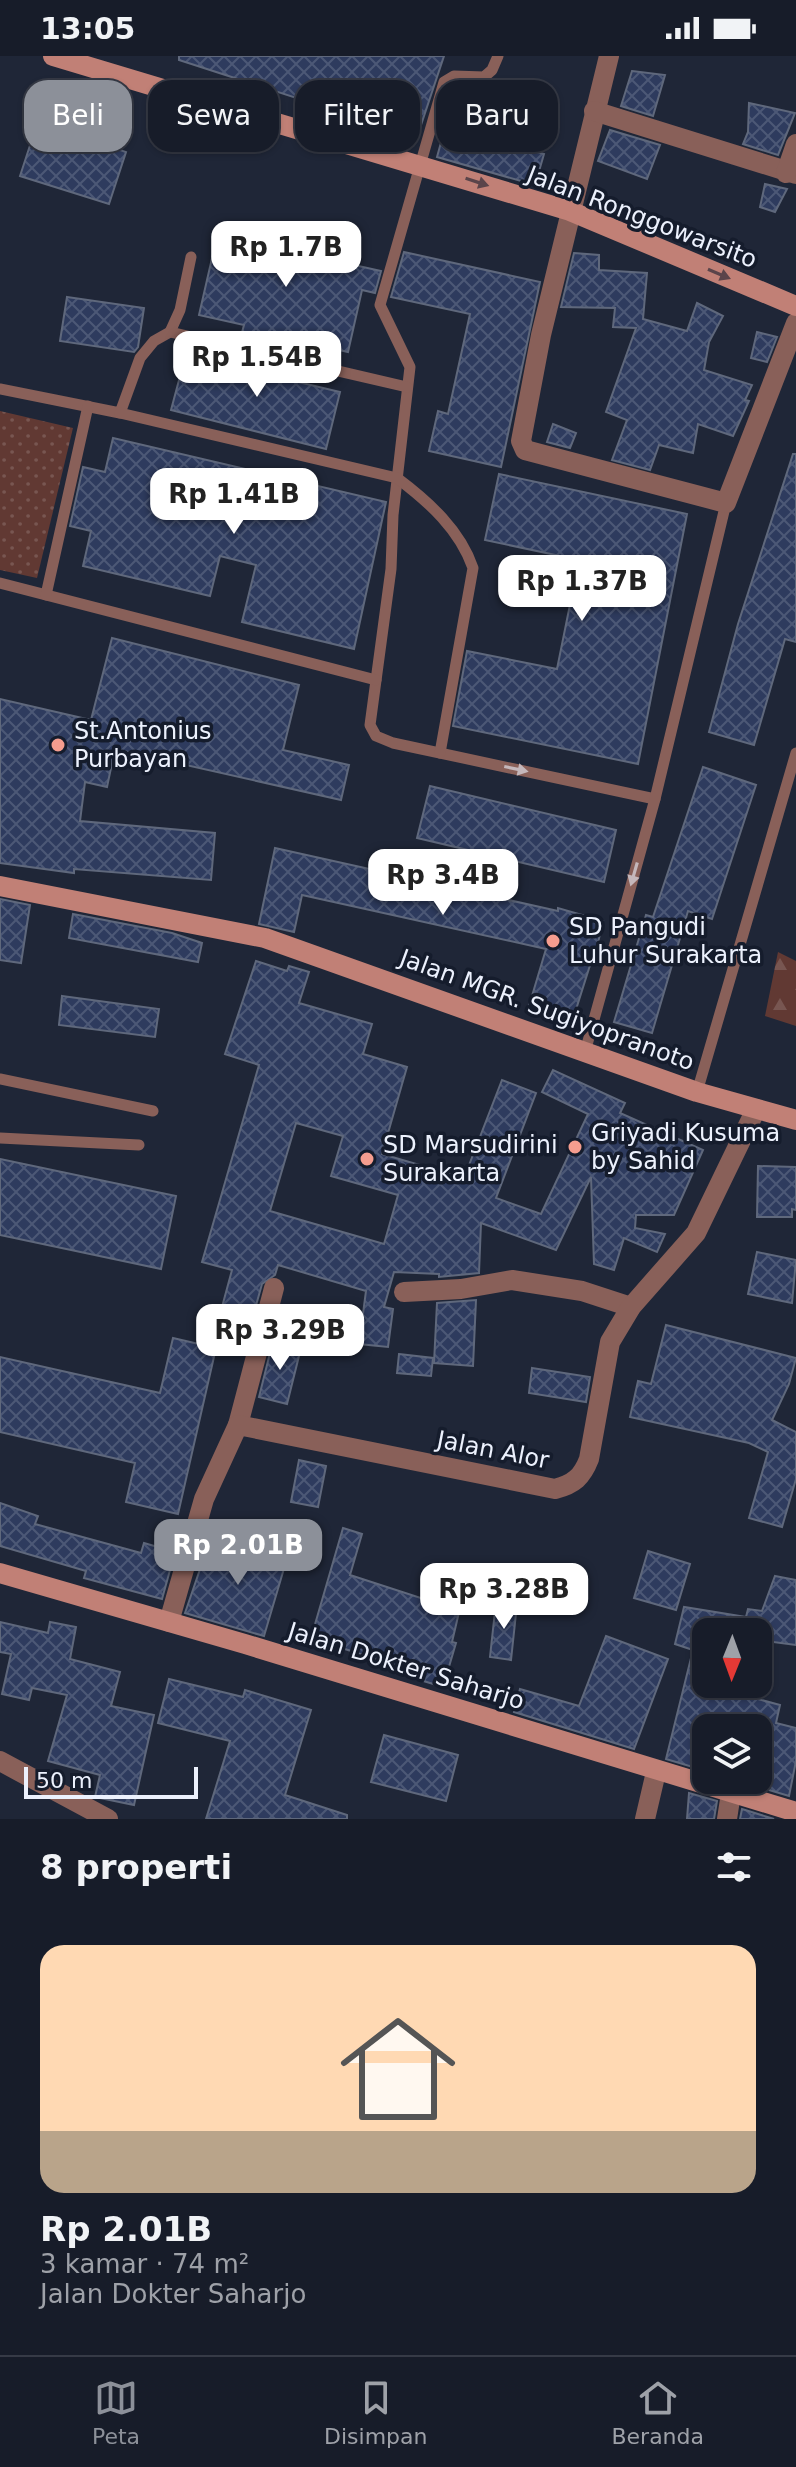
<!DOCTYPE html>
<html lang="id">
<head>
<meta charset="utf-8">
<style>
	:root { --surface:#171c29; --page:#242935; --text:#f1f3f6; --muted:#9ea1a8; --line:#363a46; --accent:#8c9099 }
	body { margin:0; font-family:"DejaVu Sans",sans-serif; background:var(--page); color:var(--text); height:100vh; display:flex; flex-direction:column; font-size:30px; white-space:nowrap }
	* { box-sizing:border-box; margin:0 }
	p { font-size:26px; color:var(--muted) }
	.icon { flex:none; width:44px; height:44px; fill:none; stroke:currentColor; stroke-width:2; stroke-linecap:round; stroke-linejoin:round }
	.map { position:relative; height:1763px; overflow:hidden }
	.sheet { display:flex; flex-direction:column; background:var(--surface); flex:1 }
	.sheet>* { flex:none }
	.banner { position:absolute; left:24px; top:24px; width:748px; height:72px; display:flex; gap:16px }
	.needle { width:52px; rotate:181deg }
	.buttons { position:absolute; left:692px; top:1562px; display:grid; gap:16px }
	.buttons a { display:grid; place-items:center; width:80px; height:80px; border-radius:16px; background:var(--surface); box-shadow:0 2px 6px #0004,0 0 0 2px var(--line); font-size:40px }
	.scale { position:absolute; left:24px; bottom:20px; width:174px; box-sizing:border-box; padding-left:8px; border:4px solid #ecf1fd; border-top:0; font-size:22px; line-height:28px; white-space:nowrap; color:#ecf1fd; -webkit-text-stroke:6px #151c2c; paint-order:stroke }
	.price { position:absolute; translate:-50% -68px; padding:0 18px; border-radius:16px; background:#fff; color:#222; font-size:26px; line-height:52px; filter:drop-shadow(0 2px 4px #0008) }
	.price::after { content:''; position:absolute; left:50%; top:48px; width:24px; height:18px; margin-left:-12px; background:inherit; clip-path:polygon(0 0,100% 0,50% 100%) }
	.price.on { background:var(--accent); color:#fff }
	ul { padding:0; list-style:none }
	li { display:grid; align-content:center; gap:16px; height:424px; padding:0 40px }
	li span { display:grid; place-items:center; height:248px; border-radius:24px; color:#555 }
	li>.icon { margin-inline-start:auto }
	span .icon { width:144px; height:144px; fill:#fffc; stroke-width:1 }
	li b { font-size:34px }
	h2 { display:flex; justify-content:space-between; align-items:center; height:96px; padding:0 40px; font-size:34px }
	.chip { padding:0 28px; border-radius:24px; background:var(--surface); box-shadow:0 2px 6px #0004,0 0 0 2px var(--line); font-size:28px; line-height:72px }
	.chip.on { background:var(--accent); color:#fff }
	.status { display:flex; justify-content:space-between; align-items:center; height:56px; padding:0 40px; background:var(--surface); direction:ltr }
	.status svg { height:22px; fill:currentColor }
	.tabs { display:flex; justify-content:space-around; align-items:center; height:112px; border-top:2px solid var(--line); background:var(--surface); font-size:22px; color:var(--muted) }
	.tabs a { display:grid; justify-items:center; gap:4px }
	.tabs .on { color:var(--accent) }
	.map>svg:first-child { display:block }
	.forest { fill:url(#forest-firs) }
	.park { fill:url(#park-dots) }
	.building { fill:url(#building-cross-hatch); stroke:#5f687c; stroke-width:2; fill-rule:evenodd }
	.lines { fill:none; stroke-linecap:round; stroke-linejoin:round }
	.lane { stroke:#896059; stroke-width:11 }
	.street { stroke:#896059; stroke-width:20 }
	.secondary { stroke:#c18076; stroke-width:20 }
	.oneway { fill:#5a444a }
	.oneway2 { fill:#c4b7bb }
	.poi-dot { fill:#f59d8f; stroke:#151c2c; stroke-width:3 }
	.labels { text-anchor:middle; dominant-baseline:central; stroke-width:7; stroke-linejoin:round; paint-order:stroke }
	.street-label { font-size:24px; fill:#ecf1fd; stroke:#151c2c }
	.poi-label { font-size:24px; fill:#ecf1fd; stroke:#151c2c; text-anchor:start }
</style>
</head>
<body>
<div class="status"><b>13:05</b><svg viewBox="0 0 49 12"><path d="M0 12V9h3v3zM5 12V6h3v6zM10 12V3h3v9zM15 12V0h3v12zM26 1h20v11H26zM47 4h2v5h-2z"/></svg></div>
<div class="map">
<svg width="796" height="1763" viewBox="0 0 796 1763">
	<defs>
		<pattern id="forest-firs" width="22" height="20" patternUnits="userSpaceOnUse" patternTransform="scale(2)"><rect width="22" height="20" fill="#613933"/><path d="M5 1l3.5 6h-7zM16 11l3.5 6h-7z" fill="#785651"/></pattern>
		<pattern id="park-dots" width="8" height="8" patternUnits="userSpaceOnUse" patternTransform="scale(2)"><rect width="8" height="8" fill="#613933"/><path d="M2 2h.1M6 6h.1" fill="none" stroke="#785651" stroke-width="1.8" stroke-linecap="round"/></pattern>
		<pattern id="building-cross-hatch" width="8" height="8" patternUnits="userSpaceOnUse" patternTransform="scale(2)"><rect width="8" height="8" fill="#2e3b5e"/><path d="M0 0l8 8M0 8l8-8" fill="none" stroke="#4c5876"/></pattern>
	</defs>
	<rect width="100%" height="100%" fill="#1f2637"/>
	<path class="forest" d="M778,896L796,905V970L765,960Z"/>
	<path class="park" d="M0,355L73,372L37,522L0,514Z"/>
	<g class="building">
		<path d="M179,0H444L417,81L179,4Z"/>
		<path d="M632,15L665,19L653,60L621,50Z"/>
		<path d="M749,47L795,57L778,99L743,88L748,76Z"/>
		<path d="M38,65L77,78L80,70L100,76L97,86L126,96L109,148L20,120Z"/>
		<path d="M445,72L544,98L535,129L437,101Z"/>
		<path d="M610,74L660,89L647,123L598,105Z"/>
		<path d="M765,128L787,133L775,156L760,151Z"/>
		<path d="M270,167L341,183L336,205L381,215L375,237L362,234L348,296L303,286L300,298L240,284L244,269L199,259L218,176L266,186Z"/>
		<path d="M404,196L540,226L501,411L429,395L438,355L448,358L470,258L391,241Z"/>
		<path d="M574,197L599,199V214L647,217L643,263L687,275L697,247L723,260L709,286L704,314L752,329L745,344L749,345L733,380L698,368L693,397L659,389L650,414L612,404L627,364L606,356L636,272L613,271L615,252L561,251Z"/>
		<path d="M67,241L144,252L138,291L134,296L60,285Z"/>
		<path d="M757,276L777,281L767,306L751,302Z"/>
		<path d="M186,298L234,310L236,300L297,314L294,325L340,336L326,393L171,354Z"/>
		<path d="M553,368L576,377L570,392L547,386Z"/>
		<path d="M113,382L386,446L354,593L242,566L256,509L220,500L210,540L83,510L91,475L70,470L83,411L105,416Z"/>
		<path d="M793,398H796V586L785,583L754,689L709,676L738,568Z"/>
		<path d="M499,418L687,458L638,708L453,670L467,595L557,613L579,504L485,484Z"/>
		<path d="M112,582L299,629L283,694L349,709L341,744L115,693L107,731L85,726L80,765L215,777L211,824L74,813V817L0,807V643L91,664Z"/>
		<path d="M703,711L756,729L712,863L688,855L652,977L614,966L646,859L653,861Z"/>
		<path d="M430,730L616,774L604,826L417,782Z"/>
		<path d="M275,792L558,855V852L603,865L594,904L592,903L573,963L529,950L546,893L302,839L294,876L259,868Z"/>
		<path d="M0,843L30,849L21,907L0,904Z"/>
		<path d="M73,858L172,877L202,887L198,906L69,882Z"/>
		<path d="M256,905L287,915L289,910L309,916L299,947L372,968L363,998L407,1011L382,1098L464,1122L502,1024L536,1037L496,1142L541,1158L588,1058L542,1036L553,1014L625,1047L620,1057L703,1094L674,1159H636L635,1172L665,1178L657,1196L624,1182L614,1214L594,1208L591,1121L556,1194L481,1167L479,1217L439,1221V1218L394,1216L384,1251L393,1253L388,1291L359,1288L366,1235L278,1209L275,1219L262,1228L253,1260L222,1251L232,1214L202,1206L259,1009L225,998ZM296,1067L343,1080L331,1120L398,1139L384,1188L270,1155Z"/>
		<path d="M62,940L159,953L155,981L59,969Z"/>
		<path d="M0,1103L176,1140L161,1213L0,1179Z"/>
		<path d="M758,1110L796,1111V1154L792,1153V1161H757Z"/>
		<path d="M757,1196L796,1204L792,1247L748,1238Z"/>
		<path d="M476,1244L473,1310L434,1307L437,1247Z"/>
		<path d="M666,1269L796,1302L789,1328L772,1364L796,1376V1423L782,1471L749,1462L768,1396L749,1387L630,1361L638,1325L651,1328Z"/>
		<path d="M173,1282L216,1292L178,1458L126,1446L135,1407L0,1376V1301L160,1337Z"/>
		<path d="M273,1285L301,1292L287,1348L259,1341Z"/>
		<path d="M399,1298L433,1302L431,1320L397,1317Z"/>
		<path d="M532,1312L590,1321L586,1346L529,1337Z"/>
		<path d="M299,1404L326,1410L318,1451L291,1446Z"/>
		<path d="M0,1447L38,1460L35,1468L141,1497L144,1487L175,1496L162,1543L84,1522L86,1515L0,1490Z"/>
		<path d="M343,1472L362,1478L350,1519L436,1547L440,1530L464,1535L452,1586L456,1587L443,1631L417,1623L419,1617L311,1582Z"/>
		<path d="M209,1487L250,1499L253,1489L288,1499L264,1580L185,1557Z"/>
		<path d="M648,1495L690,1508L676,1554L634,1542Z"/>
		<path d="M775,1520L796,1524V1589L758,1584V1576H706V1629L780,1649L776,1667L796,1672V1705L789,1740L736,1724H758V1672H706V1715L666,1703L693,1594L675,1588L684,1551L746,1561L748,1553L762,1555Z"/>
		<path d="M496,1546L517,1548L511,1604L490,1601Z"/>
		<path d="M0,1566L48,1577L50,1566L76,1571L70,1603L120,1616L111,1650L154,1659L134,1749L95,1741L100,1719L48,1705L67,1639L32,1632L29,1644L2,1638L11,1598L0,1596Z"/>
		<path d="M606,1580L668,1603L634,1693L514,1656L520,1633L579,1650Z"/>
		<path d="M169,1623L243,1641L245,1634L311,1654L285,1739L347,1759V1763H206L230,1685L158,1667Z"/>
		<path d="M384,1679L458,1699L446,1745L371,1726Z"/>
		<path d="M689,1737L717,1745L714,1763H687Z"/>
		<path d="M742,1753L774,1763H740Z"/>
	</g>
	<g class="lines">
		<g class="lane">
			<path d="M498,0L492,14L484,21L454,20L444,26L380,249L410,311L393,459L391,513L370,669L376,680L393,687L655,743"/>
			<path d="M170,276L407,331"/>
			<path d="M0,333L120,357L140,302L154,285L170,276L180,254L191,201"/>
			<path d="M120,357L397,422C429,446 460,474 473,512L440,697"/>
			<path d="M0,527L376,624"/>
			<path d="M46,539L88,350"/>
			<path d="M585,996L655,743L726,447"/>
			<path d="M0,1023L153,1055"/>
			<path d="M697,1036L796,697"/>
			<path d="M0,1082L139,1089"/>
		</g>
		<g class="street">
			<path d="M609,0L541,279L521,385L525,394L726,447L796,267"/>
			<path d="M594,55L796,118"/>
			<path d="M786,117L796,88"/>
			<path d="M404,1236L461,1233L512,1224L582,1235L631,1251"/>
			<path d="M238,1369L274,1232"/>
			<path d="M169,1566L204,1443L238,1369L555,1433C574,1428 582,1421 589,1403L610,1286L631,1251L696,1177L756,1053"/>
			<path d="M0,1705L108,1763"/>
			<path d="M645,1763L656,1716"/>
			<path d="M727,1763L731,1737"/>
		</g>
		<g class="secondary">
			<path d="M53,0L570,155L796,250"/>
			<path d="M0,830L265,882L697,1036L796,1064"/>
			<path d="M0,1517L245,1588L796,1756"/>
		</g>
	</g>
	<defs><path id="oneway-solid" d="M-6-.8H1V-3.2L6.5 0L1 3.2V.8H-6Z" transform="scale(2)"/></defs>
	<g class="oneway">
		<use href="#oneway-solid" transform="translate(477 126) rotate(18)"/>
		<use href="#oneway-solid" transform="translate(719 218) rotate(23)"/>
	</g>
	<g class="oneway2">
		<use href="#oneway-solid" transform="translate(516 713) rotate(12)"/>
		<use href="#oneway-solid" transform="translate(634 818) rotate(106)"/>
	</g>
	<g class="poi-dot">
		<circle cx="58" cy="689" r="8"/>
		<circle cx="553" cy="885" r="8"/>
		<circle cx="575" cy="1091" r="8"/>
		<circle cx="367" cy="1103" r="8"/>
	</g>
	<g class="labels">
		<g class="street-label">
			<text transform="translate(642 161) rotate(21)">Jalan Ronggowarsito</text>
			<text transform="translate(547 954) rotate(20)">Jalan MGR. Sugiyopranoto</text>
			<text transform="translate(493 1394) rotate(11)">Jalan Alor</text>
			<text transform="translate(406 1610) rotate(17)">Jalan Dokter Saharjo</text>
		</g>
		<g class="poi-label">
			<text x="74" y="675">St.Antonius<tspan x="74" dy="28">Purbayan</tspan></text>
			<text x="569" y="871">SD Pangudi<tspan x="569" dy="28">Luhur Surakarta</tspan></text>
			<text x="591" y="1077">Griyadi Kusuma<tspan x="591" dy="28">by Sahid</tspan></text>
			<text x="383" y="1089">SD Marsudirini<tspan x="383" dy="28">Surakarta</tspan></text>
		</g>
	</g>
</svg>
<div class="buttons">
<a><svg class="needle" viewBox="-14 -14 28 28"><path d="M0-13l5 13h-10z" fill="#e53935"/><path d="M0 13l5-13h-10z" fill="#9ea1a8"/></svg></a>
<a><svg class="icon" aria-label="layers" viewBox="0 0 24 24"><path d="M12 4l9 5-9 5-9-5zM3 14l9 5 9-5"/></svg></a>
</div>
<div class="scale">50 m</div>
<b class="price" style="left:286px;top:233px">Rp 1.7B</b>
<b class="price" style="left:257px;top:343px">Rp 1.54B</b>
<b class="price" style="left:234px;top:480px">Rp 1.41B</b>
<b class="price" style="left:582px;top:567px">Rp 1.37B</b>
<b class="price" style="left:443px;top:861px">Rp 3.4B</b>
<b class="price" style="left:280px;top:1316px">Rp 3.29B</b>
<b class="price on" style="left:238px;top:1531px">Rp 2.01B</b>
<b class="price" style="left:504px;top:1575px">Rp 3.28B</b>
<div class="banner">
<a class="chip on">Beli</a>
<a class="chip">Sewa</a>
<a class="chip">Filter</a>
<a class="chip">Baru</a>
</div>
</div>
<section class="sheet">
<h2>8 properti<svg class="icon" aria-label="filters" viewBox="0 0 24 24"><path d="M4 7h16M4 17h16"/><circle cx="9" cy="7" r="2"/><circle cx="15" cy="17" r="2"/></svg></h2>
<ul>
<li><span style="background:linear-gradient(#ffd9b3 75%,#b9a48a 0)"><svg class="icon" aria-label="home" viewBox="0 0 24 24"><path d="M3 11l9-7 9 7M6 9v11h12V9"/></svg></span><div><b>Rp 2.01B</b><p>3 kamar · 74 m²</p><p>Jalan Dokter Saharjo</p></div></li>
</ul>
</section>
<nav class="tabs">
<a class="on"><svg class="icon" aria-label="map" viewBox="0 0 24 24"><path d="M3 6l6-2 6 2 6-2v14l-6 2-6-2-6 2zM9 4v14M15 6v14"/></svg>Peta</a>
<a><svg class="icon" aria-label="saved" viewBox="0 0 24 24"><path d="M7 4h10v16l-5-4-5 4z"/></svg>Disimpan</a>
<a><svg class="icon" aria-label="home" viewBox="0 0 24 24"><path d="M3 11l9-7 9 7M6 9v11h12V9"/></svg>Beranda</a>
</nav>
</body>
</html>
